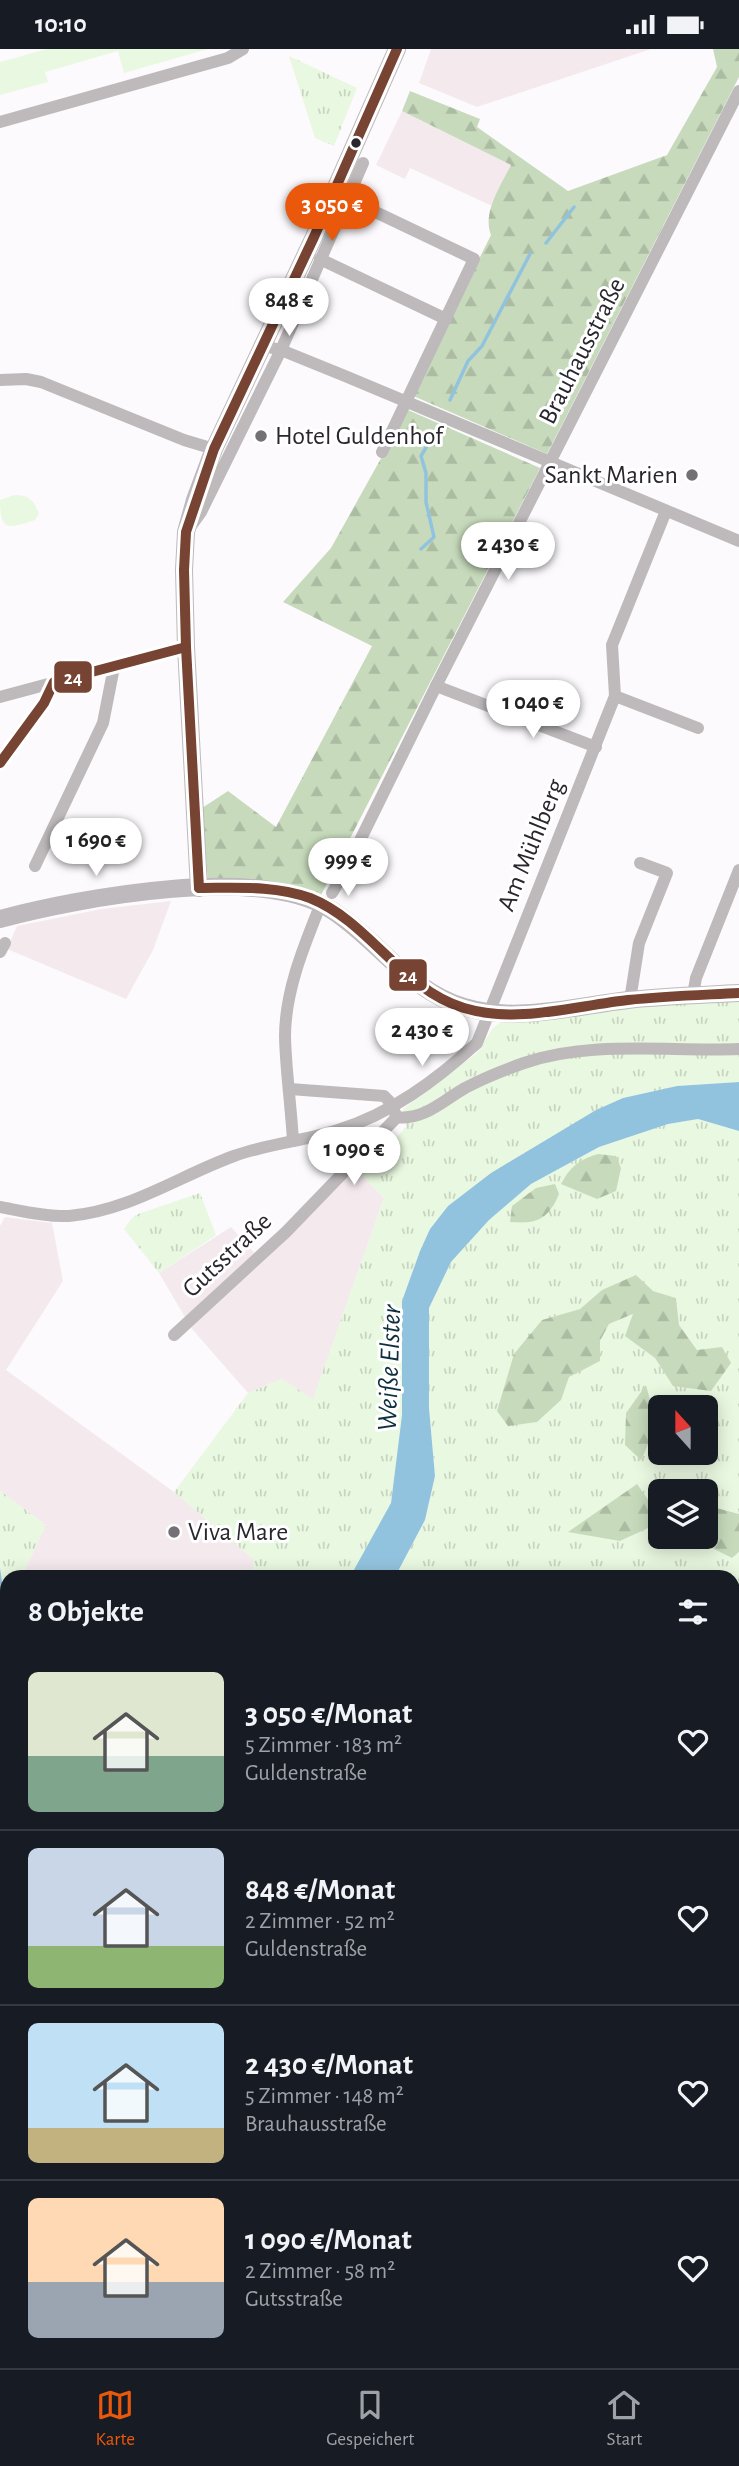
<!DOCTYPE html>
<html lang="de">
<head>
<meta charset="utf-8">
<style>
	:root { --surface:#171b24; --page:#20242c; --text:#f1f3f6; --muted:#9ea1a6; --line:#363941; --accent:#ea580c }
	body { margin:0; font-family:"Alegreya Sans",sans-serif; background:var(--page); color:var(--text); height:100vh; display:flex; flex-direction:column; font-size:26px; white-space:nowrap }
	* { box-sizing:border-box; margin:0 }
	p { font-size:23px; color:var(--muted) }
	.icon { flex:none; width:38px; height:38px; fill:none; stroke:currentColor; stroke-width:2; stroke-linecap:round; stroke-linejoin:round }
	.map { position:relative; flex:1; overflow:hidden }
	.drawer { position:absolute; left:0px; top:1521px; width:740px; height:800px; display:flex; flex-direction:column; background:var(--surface); border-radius:21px 21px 0 0; box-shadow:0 4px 18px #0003 }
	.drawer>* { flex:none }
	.needle { width:46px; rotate:339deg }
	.fabs { position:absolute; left:648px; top:1346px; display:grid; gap:14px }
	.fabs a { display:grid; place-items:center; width:70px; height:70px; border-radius:10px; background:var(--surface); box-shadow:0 4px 18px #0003; font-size:35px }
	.price { position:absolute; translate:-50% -60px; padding:0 16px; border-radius:24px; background:#fff; color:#222; font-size:23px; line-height:46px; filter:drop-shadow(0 2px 4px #0008) }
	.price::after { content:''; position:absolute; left:50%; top:42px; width:21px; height:16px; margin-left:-10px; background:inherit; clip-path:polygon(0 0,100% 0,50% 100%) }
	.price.current { background:var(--accent); color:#fff }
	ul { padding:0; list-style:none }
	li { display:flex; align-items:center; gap:21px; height:175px; padding:0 28px }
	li+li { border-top:2px solid var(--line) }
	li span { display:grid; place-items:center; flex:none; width:196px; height:140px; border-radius:10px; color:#555 }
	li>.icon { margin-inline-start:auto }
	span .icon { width:84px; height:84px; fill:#fffc; stroke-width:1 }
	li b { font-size:30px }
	h2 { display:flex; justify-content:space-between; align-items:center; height:84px; padding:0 28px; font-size:30px }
	.status { display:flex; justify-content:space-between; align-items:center; height:49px; padding:0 35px; background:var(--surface); direction:ltr }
	.status svg { height:19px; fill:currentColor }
	.dock { display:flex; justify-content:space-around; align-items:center; height:98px; border-top:2px solid var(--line); background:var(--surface); font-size:19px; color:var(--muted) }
	.dock a { display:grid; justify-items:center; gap:4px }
	.dock .current { color:var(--accent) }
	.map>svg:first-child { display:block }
	.commercial { fill:#f4eaed }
	.grass { fill:url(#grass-tufts); fill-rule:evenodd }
	.forest { fill:url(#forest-firs) }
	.park { fill:#e9f8e0 }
	.water { fill:#92c3de }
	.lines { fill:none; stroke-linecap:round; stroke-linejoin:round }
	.stream { stroke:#92c3de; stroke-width:3.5 }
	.street { stroke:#bebabc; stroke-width:12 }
	.secondary { stroke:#bdb9bc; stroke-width:18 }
	.bus-1-casing { stroke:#fff; stroke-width:16 }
	.bus-1 { stroke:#774332; stroke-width:10 }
	.bus-dot { fill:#2a262e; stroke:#fff; stroke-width:2.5 }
	.poi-dot { fill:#747076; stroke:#fff; stroke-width:2.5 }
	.labels { text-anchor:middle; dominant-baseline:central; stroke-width:6; stroke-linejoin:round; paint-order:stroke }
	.street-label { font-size:26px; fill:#2a262e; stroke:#fff }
	.poi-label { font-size:26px; fill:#2a262e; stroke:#fff; text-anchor:start }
	.water-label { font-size:28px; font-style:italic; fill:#0d2f3f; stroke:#fff }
	.line-badge { stroke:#fff; stroke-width:2.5 }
	.badge-label { font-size:19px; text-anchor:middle; font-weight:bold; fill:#fff }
</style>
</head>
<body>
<div class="status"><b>10:10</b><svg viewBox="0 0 49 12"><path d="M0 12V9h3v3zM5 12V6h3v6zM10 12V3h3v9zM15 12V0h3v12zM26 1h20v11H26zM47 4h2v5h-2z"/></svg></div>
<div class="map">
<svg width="739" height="2319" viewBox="0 0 739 2319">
	<defs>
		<pattern id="grass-tufts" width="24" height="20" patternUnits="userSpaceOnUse" patternTransform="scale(1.75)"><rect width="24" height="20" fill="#e9f8e0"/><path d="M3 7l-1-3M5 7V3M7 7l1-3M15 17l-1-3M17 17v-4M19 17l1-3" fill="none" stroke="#c8d4c0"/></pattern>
		<pattern id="forest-firs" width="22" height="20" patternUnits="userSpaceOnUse" patternTransform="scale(1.75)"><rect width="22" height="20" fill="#c7dbbc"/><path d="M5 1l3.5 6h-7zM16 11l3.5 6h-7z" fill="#abbca2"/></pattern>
	</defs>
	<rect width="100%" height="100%" fill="#fcfafd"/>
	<g class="commercial">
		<path d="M431,0H651L477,58L419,34Z"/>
		<path d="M402,62L511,116L492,157L410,119L405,130L376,116Z"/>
		<path d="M171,852L153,901L126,950L7,900L17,877L101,860Z"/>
		<path d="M356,1120L384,1149L313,1351L282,1330L248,1344L192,1280L159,1224L231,1178L261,1211Z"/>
		<path d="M5,1168L52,1174L63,1232L6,1321L174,1443L253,1510V1528H21L46,1476L0,1442V1177Z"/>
	</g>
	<g class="grass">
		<path d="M289,7L357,39L334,97L315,89Z"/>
		<path d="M739,951V1033L677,1037L623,1049L596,1061L491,1124L448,1157L430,1180L420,1202L402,1252V1366L391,1454L350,1528H253V1510L174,1443L248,1344L282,1330L313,1350L384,1149L356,1120L369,1118L406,1078L403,1060L477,1004L493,979L500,974L548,970L655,956Z"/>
		<path d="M698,1070L739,1082V1465L709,1457L705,1458V1442H660V1488H690L732,1509L739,1503V2319H232L229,2314H733V1528H395L425,1471L435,1427L429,1359V1259L451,1213L489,1171L531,1135L599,1098L668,1075ZM602,1241L653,1242L676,1249L679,1276L697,1301L674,1337L655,1309L626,1287L634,1265L609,1275L600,1292V1312L497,1362L506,1336L542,1271L580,1260ZM660,1358H705V1404H660Z"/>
		<path d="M200,1144L216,1186L159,1224L124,1180L132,1169L138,1165Z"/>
		<path d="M0,1442L46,1476L21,1528H7V1567L0,1519Z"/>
		<path d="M0,1643L7,1657V2047L0,2041Z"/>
		<path d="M0,2069L7,2074V2314H199L203,2319H0Z"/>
	</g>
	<g class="forest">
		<path d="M713,0H739V28L547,405L411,346L491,186C482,164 501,136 511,116L402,62L410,42L480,70L477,78L568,142L667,106L717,18Z"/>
		<path d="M408,361L540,419L321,846L291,837L208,834L202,759L228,742L276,778L372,597L283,553L331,499Z"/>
		<path d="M598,1105L616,1107L621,1119L616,1142L597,1150L561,1135C570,1118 580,1110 598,1105Z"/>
		<path d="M555,1135L559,1145C548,1171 537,1175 510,1173L512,1157L536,1139Z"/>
		<path d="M636,1226L653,1242L676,1249L679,1276L697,1301L722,1298L731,1314L711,1342L673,1337L655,1309L625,1287L633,1265L609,1275L600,1292V1312L569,1328L561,1351L537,1373L508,1377L497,1362L514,1305L542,1271L580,1260L602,1241Z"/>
		<path d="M646,1336C655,1369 656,1380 641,1411L625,1396L626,1364Z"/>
		<path d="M637,1435L651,1455L648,1479L620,1492L568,1483Z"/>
		<path d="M709,1457L739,1465V1503L732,1509L690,1488H705V1458Z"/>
	</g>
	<g class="park">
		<path d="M47,0H208L124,24L118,2L45,23L48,33L0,46V13Z"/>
		<path d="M14,446C29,446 34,451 39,465L35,471C8,480 0,483 0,451Z"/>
	</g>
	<g class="water">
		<path d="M739,1033V1082L698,1070L668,1075L599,1098L531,1135L489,1171L451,1213L429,1259V1359L435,1427L425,1471L395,1528H350L391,1454L402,1366V1252L420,1202L430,1180L448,1157L491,1124L596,1061L623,1049L677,1037Z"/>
		<path d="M0,1519L7,1567V1657L0,1643Z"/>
		<path d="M739,1821V1956L733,1955V1823Z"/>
	</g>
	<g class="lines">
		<g class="stream">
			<path d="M546,194L574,158"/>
			<path d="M450,351L468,312L482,297L530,205"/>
			<path d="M421,500L434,488L426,453V424L421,407L433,387"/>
		</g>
		<g class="street">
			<path d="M0,73L228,9L243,0"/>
			<path d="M346,149L474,210L382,403"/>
			<path d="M320,210L446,270"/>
			<path d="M264,297L281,301L345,327L739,492"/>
			<path d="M0,331L26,330L41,333L184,391L214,400"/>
			<path d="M191,477L201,463L281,301L363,114"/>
			<path d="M436,637L596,698"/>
			<path d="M615,647L698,679"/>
			<path d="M0,648L186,598"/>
			<path d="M35,817L103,674L114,618"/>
			<path d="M332,844L346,820L436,637L739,42"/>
			<path d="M0,903L5,894"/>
			<path d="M693,946L696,929L739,821"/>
			<path d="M630,951L639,894L667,824L640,814"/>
			<path d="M290,1040L384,1047L389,1052L397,1068C423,1072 444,1051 465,1039C484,1029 504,1021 524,1014C591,991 670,1003 739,1000"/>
			<path d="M293,1092C291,1057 286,1023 285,988C285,944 302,902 318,862"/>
			<path d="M0,1158C22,1162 47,1168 69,1167C129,1162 179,1127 234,1107C267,1095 304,1092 338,1081C391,1065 436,1031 477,994L615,647L612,596L666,462"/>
			<path d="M174,1286L286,1183L397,1068"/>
		</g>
		<g class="secondary">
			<path d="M199,839L186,598L184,521L186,483L195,451L214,400L314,188L397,0"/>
			<path d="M0,870C79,849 262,814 333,862C379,892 409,942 464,958C516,974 575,957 628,951C665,947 702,946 739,944"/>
		</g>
		<g class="bus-1-casing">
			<g id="bus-1">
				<path d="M0,714L44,654L54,633L186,598"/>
				<path d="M199,839L186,598L184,521L186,483L214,400L314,188L397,0"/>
				<path d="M199,839C235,839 275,836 310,849C370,873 401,940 464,959C517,975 574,957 628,951C665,947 702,946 739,944"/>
			</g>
		</g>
		<use href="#bus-1" class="bus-1"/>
	</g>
	<circle class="bus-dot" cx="356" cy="94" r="6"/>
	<g class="poi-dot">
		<circle cx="261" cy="387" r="7"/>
		<circle cx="692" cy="426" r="7"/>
		<circle cx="174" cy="1483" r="7"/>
	</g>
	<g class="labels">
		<g class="street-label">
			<text transform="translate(582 302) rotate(-63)">Brauhausstraße</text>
			<text transform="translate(531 796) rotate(-68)">Am Mühlberg</text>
			<text transform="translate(227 1206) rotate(-43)">Gutsstraße</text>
		</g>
		<g class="poi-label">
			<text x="275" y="387">Hotel Guldenhof</text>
			<text x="678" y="426" text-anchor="end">Sankt Marien</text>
			<text x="188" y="1483">Viva Mare</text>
		</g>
		<g class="water-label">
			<text transform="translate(390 1319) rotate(-88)">Weiße Elster</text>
		</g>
	</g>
	<g class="line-badge">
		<rect x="53" y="611" width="40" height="34" rx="7" fill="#774332"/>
		<rect x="388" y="909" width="40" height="34" rx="7" fill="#774332"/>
	</g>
	<g class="badge-label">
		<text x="73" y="635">24</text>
		<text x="408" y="933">24</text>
	</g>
</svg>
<div class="fabs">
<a><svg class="needle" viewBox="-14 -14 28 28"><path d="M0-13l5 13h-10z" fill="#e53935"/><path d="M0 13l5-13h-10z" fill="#9ea1a6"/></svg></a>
<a><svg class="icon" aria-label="layers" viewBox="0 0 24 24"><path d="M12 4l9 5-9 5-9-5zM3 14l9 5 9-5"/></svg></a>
</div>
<b class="price current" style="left:332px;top:194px">3 050 €</b>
<b class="price" style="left:289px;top:289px">848 €</b>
<b class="price" style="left:508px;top:533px">2 430 €</b>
<b class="price" style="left:533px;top:691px">1 040 €</b>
<b class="price" style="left:96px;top:829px">1 690 €</b>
<b class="price" style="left:348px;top:849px">999 €</b>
<b class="price" style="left:422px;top:1019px">2 430 €</b>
<b class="price" style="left:354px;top:1138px">1 090 €</b>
<section class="drawer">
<h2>8 Objekte<svg class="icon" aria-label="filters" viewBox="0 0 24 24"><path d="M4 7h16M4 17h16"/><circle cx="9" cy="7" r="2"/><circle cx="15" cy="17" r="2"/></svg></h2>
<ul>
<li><span style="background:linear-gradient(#dfe7d0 60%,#7fa58c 0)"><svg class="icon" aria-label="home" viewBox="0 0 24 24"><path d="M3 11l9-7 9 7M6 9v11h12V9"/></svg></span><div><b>3 050 €/Monat</b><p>5 Zimmer · 183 m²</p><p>Guldenstraße</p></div><svg class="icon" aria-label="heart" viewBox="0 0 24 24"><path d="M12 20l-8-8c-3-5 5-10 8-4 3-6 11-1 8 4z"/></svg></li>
<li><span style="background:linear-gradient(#c9d6e8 70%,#8fb573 0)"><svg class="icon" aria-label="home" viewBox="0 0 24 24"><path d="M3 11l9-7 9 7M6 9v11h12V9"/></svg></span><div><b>848 €/Monat</b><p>2 Zimmer · 52 m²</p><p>Guldenstraße</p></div><svg class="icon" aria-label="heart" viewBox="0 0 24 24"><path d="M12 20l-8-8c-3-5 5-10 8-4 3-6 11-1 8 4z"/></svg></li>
<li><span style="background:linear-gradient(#bfe0f5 75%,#c2b280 0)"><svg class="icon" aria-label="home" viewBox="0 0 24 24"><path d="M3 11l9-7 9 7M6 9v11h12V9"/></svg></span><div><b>2 430 €/Monat</b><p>5 Zimmer · 148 m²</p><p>Brauhausstraße</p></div><svg class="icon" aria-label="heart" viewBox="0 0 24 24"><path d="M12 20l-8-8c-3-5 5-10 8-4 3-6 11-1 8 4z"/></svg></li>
<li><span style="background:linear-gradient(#ffd9b3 60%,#9aa5b1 0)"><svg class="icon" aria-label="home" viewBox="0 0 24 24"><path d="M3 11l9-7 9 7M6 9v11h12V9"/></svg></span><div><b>1 090 €/Monat</b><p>2 Zimmer · 58 m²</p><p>Gutsstraße</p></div><svg class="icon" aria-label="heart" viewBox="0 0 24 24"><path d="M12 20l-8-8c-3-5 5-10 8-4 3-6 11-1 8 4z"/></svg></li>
</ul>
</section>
</div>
<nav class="dock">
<a class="current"><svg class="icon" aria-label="map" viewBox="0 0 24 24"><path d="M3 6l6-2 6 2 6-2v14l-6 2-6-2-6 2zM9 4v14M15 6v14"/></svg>Karte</a>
<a><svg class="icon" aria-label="saved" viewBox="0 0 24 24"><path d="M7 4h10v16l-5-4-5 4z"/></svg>Gespeichert</a>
<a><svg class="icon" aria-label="home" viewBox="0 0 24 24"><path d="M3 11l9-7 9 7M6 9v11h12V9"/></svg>Start</a>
</nav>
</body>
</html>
